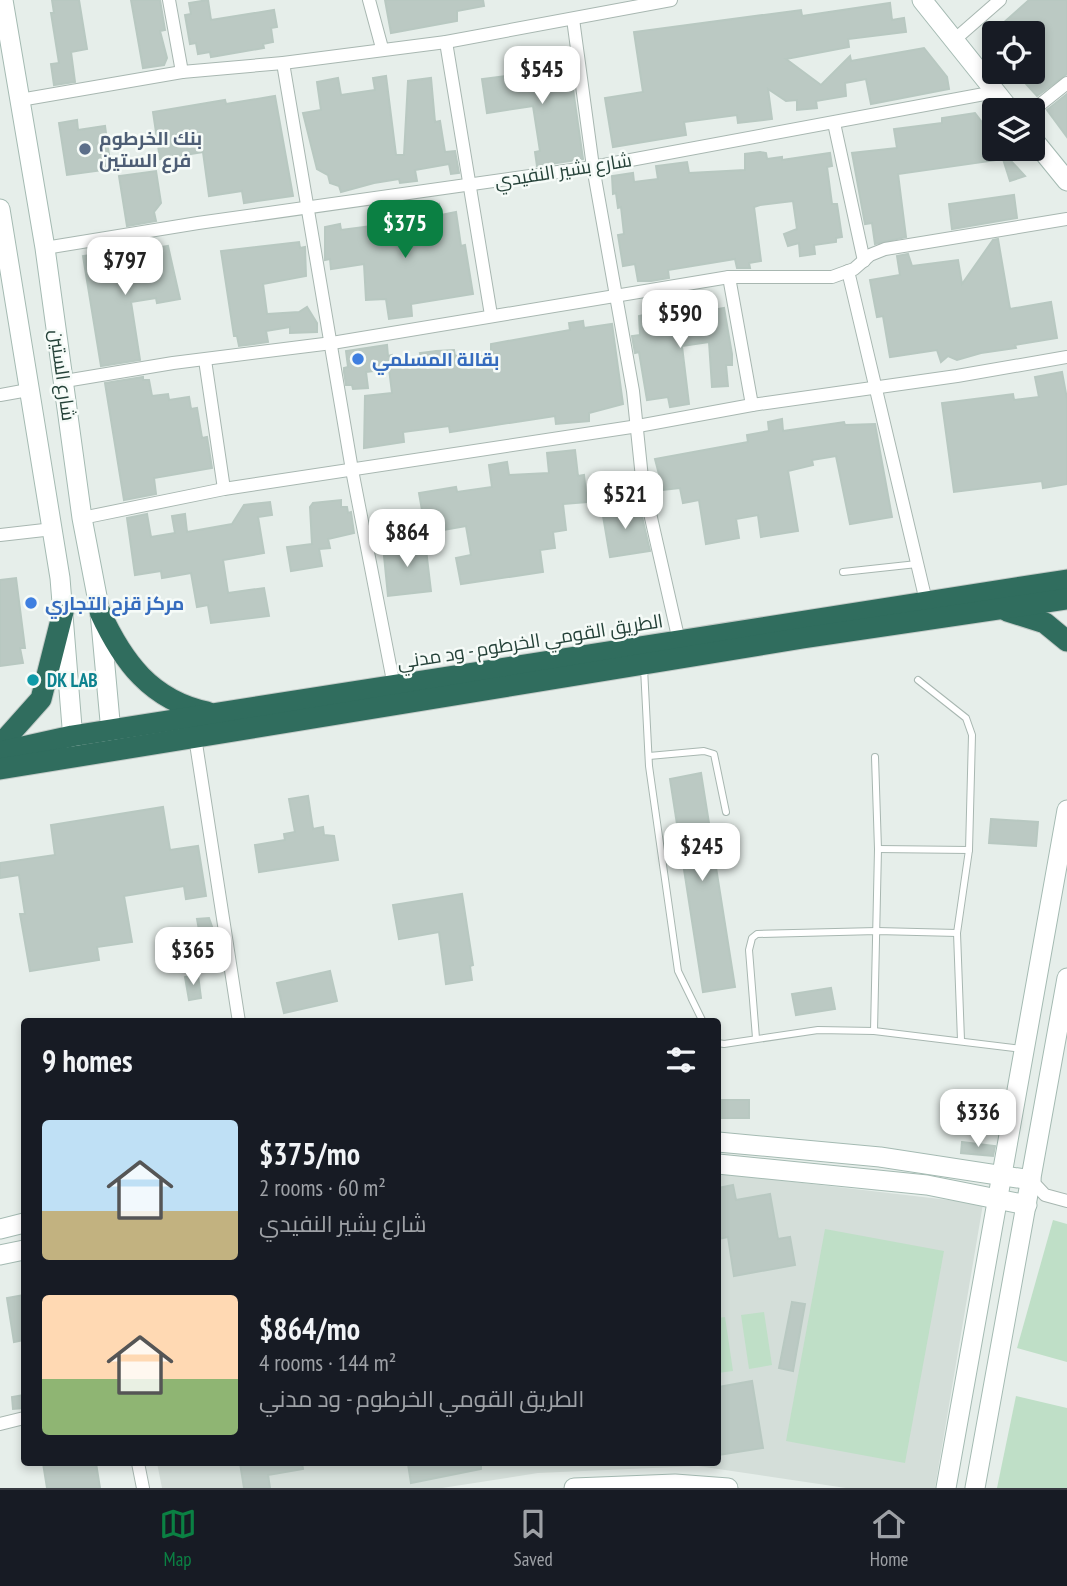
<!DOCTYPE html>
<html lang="en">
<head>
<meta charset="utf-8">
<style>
	:root { --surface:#171b24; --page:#242831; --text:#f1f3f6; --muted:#9ea1a6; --line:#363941; --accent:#0b8043 }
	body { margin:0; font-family:"PT Sans Narrow",Cairo,sans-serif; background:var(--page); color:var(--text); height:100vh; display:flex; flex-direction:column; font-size:26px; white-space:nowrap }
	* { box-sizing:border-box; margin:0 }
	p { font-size:23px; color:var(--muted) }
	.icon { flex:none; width:38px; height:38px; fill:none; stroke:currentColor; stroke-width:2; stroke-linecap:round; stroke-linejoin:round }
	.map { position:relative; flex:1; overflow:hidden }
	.side { position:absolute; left:21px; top:1018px; width:700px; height:448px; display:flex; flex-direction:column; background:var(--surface); border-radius:7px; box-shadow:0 4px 10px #0003 }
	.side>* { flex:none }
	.tools { position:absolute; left:982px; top:21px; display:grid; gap:14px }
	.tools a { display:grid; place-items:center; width:63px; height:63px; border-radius:7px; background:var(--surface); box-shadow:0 4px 10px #0003; font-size:35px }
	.price { position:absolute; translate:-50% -60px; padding:0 16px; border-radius:14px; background:#fff; color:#222; font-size:23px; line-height:46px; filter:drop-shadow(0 2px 4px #0008) }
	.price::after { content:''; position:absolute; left:50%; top:42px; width:21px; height:16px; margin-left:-10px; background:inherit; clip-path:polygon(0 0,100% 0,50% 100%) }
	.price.active { background:var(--accent); color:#fff }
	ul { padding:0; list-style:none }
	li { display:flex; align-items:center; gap:21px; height:175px; padding:0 21px }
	li span { display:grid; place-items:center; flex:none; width:196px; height:140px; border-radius:7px; color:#555 }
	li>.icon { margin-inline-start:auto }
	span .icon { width:84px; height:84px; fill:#fffc; stroke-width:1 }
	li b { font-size:30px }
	h2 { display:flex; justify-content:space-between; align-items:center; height:84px; padding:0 21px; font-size:30px }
	.tab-bar { display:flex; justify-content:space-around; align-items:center; height:98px; border-top:2px solid var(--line); background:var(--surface); font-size:19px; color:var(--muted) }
	.tab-bar a { display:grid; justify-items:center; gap:4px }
	.tab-bar .active { color:var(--accent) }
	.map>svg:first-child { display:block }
	.built { fill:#d4ded9 }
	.green { fill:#bfdfc7 }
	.building { fill:#bbc9c3; stroke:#b8c8c1; stroke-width:2 }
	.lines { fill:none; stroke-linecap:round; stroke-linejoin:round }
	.lane-casing { stroke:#a8b7b1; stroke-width:8 }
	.street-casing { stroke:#a8b7b1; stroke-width:14 }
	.secondary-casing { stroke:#a4bab2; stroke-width:21 }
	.highway-casing { stroke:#c2cac7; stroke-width:23 }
	.lane { stroke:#fff; stroke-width:6 }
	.street { stroke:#fff; stroke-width:12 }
	.secondary { stroke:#fff; stroke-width:19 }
	.highway { stroke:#306d5e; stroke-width:21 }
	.service-dot { fill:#5c6f8a; stroke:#f6fbf8; stroke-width:2.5 }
	.shop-dot { fill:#3f7fe0; stroke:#f6fbf8; stroke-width:2.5 }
	.culture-dot { fill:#0f9aa8; stroke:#f6fbf8; stroke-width:2.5 }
	.labels { text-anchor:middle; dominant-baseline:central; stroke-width:5; stroke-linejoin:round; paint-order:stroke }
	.service-label { font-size:19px; font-weight:bold; fill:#4e5e75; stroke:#f6fbf8; text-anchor:start }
	.street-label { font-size:19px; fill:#244138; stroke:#f6fbf8 }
	.shop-label { font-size:19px; font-weight:bold; fill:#366cbe; stroke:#f6fbf8; text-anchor:start }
	.culture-label { font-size:19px; font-weight:bold; fill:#0d838f; stroke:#f6fbf8; text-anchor:start }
</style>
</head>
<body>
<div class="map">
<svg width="1067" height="1488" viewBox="0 0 1067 1488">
	<rect width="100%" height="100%" fill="#e6eeea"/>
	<path class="built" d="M718,1173L983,1204L935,1488H846L698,1466L538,1473L442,1488H162L157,1463H718Z"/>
	<g class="green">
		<path d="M1053,1220L1067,1224V1362L1017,1348Z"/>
		<path d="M825,1229L944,1251L905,1463L786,1441Z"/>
		<path d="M764,1312L772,1365L749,1369L741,1315Z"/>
		<path d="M725,1317L733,1371L718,1373V1318Z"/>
		<path d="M1016,1396L1067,1408V1488H997Z"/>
	</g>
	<g class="building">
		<path d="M52,0H79L87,49L71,52L75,82L54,85L51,64L59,63L51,13H54Z"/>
		<path d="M131,0H160L165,30L160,31L167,58L164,65L143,68Z"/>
		<path d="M208,0L211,20L274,10L277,27L271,28L273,42L263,44L264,48L211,57L210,52L198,54L196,43L190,44L185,15L191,14L189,3Z"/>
		<path d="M385,0H483L484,6L457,11V21L391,33Z"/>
		<path d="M1029,0H1067V74L1037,96L1015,72H1032V33H992Z"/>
		<path d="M890,3L892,20L904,18L906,32L848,39L849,47L786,59L821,85L850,56L851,61L924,48L947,77L949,89L871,104L866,79L845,83L846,96L816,101L817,108L797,110V100L786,101L768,89L772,119L738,123L737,115L684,122L686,135L613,147L605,98L643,92L634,32L801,10L802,16Z"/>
		<path d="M545,49L547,65L569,61L583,159L537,166L535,152L540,151L533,106L487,113L482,79L530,73L527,52Z"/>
		<path d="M386,76L396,155H404L408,81L431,78L435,122L440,121L445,152L455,151L459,173L451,174L449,164L415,170L417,181L400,183L399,179L374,183L341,192L339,186L330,183L328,175L317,169L303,113L321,110L317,82L338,78L341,95L375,90L373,78Z"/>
		<path d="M1067,94V137L1047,110Z"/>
		<path d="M275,96L293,196L244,203L242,191L209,196L203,152L160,159L153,112L225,100L226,104Z"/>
		<path d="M975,113L994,138V149H1000L1025,176L1010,181L1003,159L898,174L906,237L875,244L872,223L865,224L852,153L897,148L894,129L942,123V118Z"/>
		<path d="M77,120L78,130L105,126L111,169L67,175L59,123Z"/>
		<path d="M760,152L766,153L767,159L782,157V160L830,153L832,166L827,167L832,204H837L842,237L836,238V242L814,245L815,254L800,256L799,243L788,246L784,234L797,229L793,201L760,205L754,207L761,261L749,263L750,268H737L735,259L668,270L669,278L651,281H638L635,264L623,266L618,235L624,234L621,207L618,208L616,193L613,194L612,176L633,173L634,182L658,179L656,166L687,162L689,173L745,170V154Z"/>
		<path d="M156,171L161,203L154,212L156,221L127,226L119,176Z"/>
		<path d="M1014,195L1017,218L952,229L949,204Z"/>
		<path d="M439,204L441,215L456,212L461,246L465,245L473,294L411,304L412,316L389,319L386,299L366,300L364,264L331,269L330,259L325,260V227L340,224L341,230L371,226L372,229L417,222L421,219L419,207Z"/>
		<path d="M998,239L1010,309L1051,302L1057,338L1015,345L1016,348L981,353L957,360L948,356L941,362L937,350L890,357L883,316L877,317L870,280L900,275L897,256L908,254L912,266L958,260L962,284L993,240Z"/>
		<path d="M299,242L300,248L305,247L306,276L263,284L267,314L299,312L307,307L317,323V332L290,333V327L266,331L268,342L239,346L237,336H234L221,251Z"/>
		<path d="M168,246L180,299L157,303L156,298L131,302L140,360L101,366L83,256L125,250L126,258L156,253L155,248Z"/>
		<path d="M692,304L702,312L724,308L732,354V365H726L728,386L712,387L709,342L682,346L689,404L670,407L668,397L647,400L639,352L635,353L632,336L640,335L639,316Z"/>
		<path d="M583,321L584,328L612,324L623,404L589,413V421L556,424L555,416L450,432L449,426L403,432L404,442L364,448L365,396L392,393L389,369L366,372L368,388L353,389L352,385H346L344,372V368L348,367L346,351L387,345L388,356L392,355L394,365L422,362L420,353L436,351L454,350L455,356L463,355V358L491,355V344L570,330L569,323Z"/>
		<path d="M1062,372L1067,399V484L1043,488L1042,481L954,492L942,403L1013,394L1014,400L1039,397L1035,377Z"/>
		<path d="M143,377V380H149L152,396L168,394L169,400L189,397L191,409L197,408L202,438L207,437L212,468L154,478L156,494L124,500L105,383Z"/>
		<path d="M782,419L783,431L844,422L845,425L875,424L892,517L850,524L836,456L812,460L813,465L788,471L798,531L761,537L758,515L736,519L739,538L706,544L699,500L683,503L680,488L663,490L655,459L748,442L747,435L769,431L768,422Z"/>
		<path d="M575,450L578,476L584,475L587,502L563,504L566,530L553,532L555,548L540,550L543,572L461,584L456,558L471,555L466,526L426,533L419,493L456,487L457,492L492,487L489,465L507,462L509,475L549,473L547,453Z"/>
		<path d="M341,500V507H347L348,513L351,512L354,533L328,539L330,548L319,549L322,566L291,571L287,547L312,544L310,507L313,503Z"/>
		<path d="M270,502L272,515L258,517L264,553L223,560L228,593L264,588L269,616L211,623L208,605L197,607L191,573L162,578L161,571L135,575L127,518L147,514L151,537L175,533L172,516L185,514L187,532L232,524L244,505Z"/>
		<path d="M639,504L650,551L610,557L602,510Z"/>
		<path d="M425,541L431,591L388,596L383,546Z"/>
		<path d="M16,578L25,648H20L23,663L0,666V580Z"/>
		<path d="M701,773L735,987L703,992L670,779Z"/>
		<path d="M308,796L313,829L323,827L324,835L334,836L338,860L259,872L255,845L285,840L284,834L295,832L289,799Z"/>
		<path d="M163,807L170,850L198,846L206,896L186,899L184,886L124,896L132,942L97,947L99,960L30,971L20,914H25L19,875L0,878V863L55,855L51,825Z"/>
		<path d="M991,819L1038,822L1036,846L989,843Z"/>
		<path d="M462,894L473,965L470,966L472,980L446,984L439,932L399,939L393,905Z"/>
		<path d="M209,918L216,938L201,941L197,919Z"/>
		<path d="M330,971L337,1001L284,1013L277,983Z"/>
		<path d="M198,975L201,998L189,1000L185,977Z"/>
		<path d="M831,988L835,1009L796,1015L792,994Z"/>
		<rect x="722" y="1100" width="27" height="18"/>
		<path d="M962,1142L995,1146L993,1156L961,1153Z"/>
		<path d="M733,1185L736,1200L770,1194L778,1239L790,1237L795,1265L734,1276L728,1237L718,1239V1188Z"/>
		<path d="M24,1295V1340L14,1342L7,1298Z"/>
		<path d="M792,1302L805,1304L793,1371L779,1368Z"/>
		<path d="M752,1381L763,1448L718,1455V1387Z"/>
		<path d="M24,1395V1408L13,1409L12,1397Z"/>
		<path d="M43,1463H96L100,1488H47Z"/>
		<path d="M240,1463H302L303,1469L268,1475L270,1488H244Z"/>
		<path d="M481,1463V1469L411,1483L408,1464Z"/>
	</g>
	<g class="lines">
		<g class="lane-casing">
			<g id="lane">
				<path d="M843,572L917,564"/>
				<path d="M644,668L649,766L678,971L703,1022"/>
				<path d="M918,680L966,718L972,735L969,850L957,933L961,1040"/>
				<path d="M649,756L704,751L714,754L726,812"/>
				<path d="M878,849L969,850"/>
				<path d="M874,1031L878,849L875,757"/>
				<path d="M756,1038L749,950L752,938L757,934L877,931L957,933"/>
				<path d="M718,1043L724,1044L818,1030L874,1031L1022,1049"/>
			</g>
		</g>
		<g class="street-casing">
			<g id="street">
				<path d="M169,0L182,72"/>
				<path d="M369,0L382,48"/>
				<path d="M573,19L593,167L633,391L642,478L679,641"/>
				<path d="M953,41L1000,0"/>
				<path d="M446,42L491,315"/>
				<path d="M283,63L352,470L394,686"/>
				<path d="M20,100L182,72L283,63L446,42L671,0"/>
				<path d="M1032,111L1067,83"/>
				<path d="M834,123L864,261"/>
				<path d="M45,248L198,223L593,167L995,92"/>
				<path d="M848,271L926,601"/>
				<path d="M729,277L752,405"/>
				<path d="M205,360L224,489"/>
				<path d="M65,381L173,363L332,343L729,277H832L854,269L870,255L885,249L1067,219"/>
				<path d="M0,395L28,390"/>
				<path d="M82,518L224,489L638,426L752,405L957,376L1067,357"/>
				<path d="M0,535L53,529"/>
				<path d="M195,737L239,1022"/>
				<path d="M1031,1180L1045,1195L1067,1201"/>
				<path d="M0,1424L24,1418"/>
				<path d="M138,1463L143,1488"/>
			</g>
		</g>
		<g class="secondary-casing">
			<g id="secondary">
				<path d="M3,0L45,248L82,518L100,612L112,743"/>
				<path d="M922,0L1010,110"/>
				<path d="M1032,138L1067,181"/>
				<path d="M0,209L60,578L74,752"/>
				<path d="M718,1142L880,1157L1031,1180"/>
				<path d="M718,1164L927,1185L1027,1205"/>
				<path d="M0,1229L24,1223"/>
				<path d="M0,1255L24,1250"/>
				<path d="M574,1488L675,1484L728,1488"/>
				<path d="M946,1488L1067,810"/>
				<path d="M975,1488L1067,978"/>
			</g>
		</g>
		<g class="highway-casing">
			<g id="highway">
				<path d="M1007,611L1045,623L1067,641"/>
				<path d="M100,612C123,662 151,700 207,712"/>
				<path d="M0,745L41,699L63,612"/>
				<path d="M0,752L72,736L1067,580"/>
				<path d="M0,769L803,638L1067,599"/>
			</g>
		</g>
		<use href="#lane" class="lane"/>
		<use href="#street" class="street"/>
		<use href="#secondary" class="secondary"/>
		<use href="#highway" class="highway"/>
	</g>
	<circle class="service-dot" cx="85" cy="149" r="7"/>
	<g class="shop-dot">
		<circle cx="358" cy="359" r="7"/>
		<circle cx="31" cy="603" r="7"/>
	</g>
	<circle class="culture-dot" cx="33" cy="680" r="7"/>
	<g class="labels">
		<g class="service-label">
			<text x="99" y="138">بنك الخرطوم<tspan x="99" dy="22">فرع الستين</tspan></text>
		</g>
		<g class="street-label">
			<text transform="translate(563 170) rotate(-9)">شارع بشير النفيدي</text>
			<text transform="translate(63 375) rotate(82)">شارع الستين</text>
			<text transform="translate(530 641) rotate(-9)">الطريق القومي الخرطوم - ود مدني</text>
		</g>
		<g class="shop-label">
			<text x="372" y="359">بقالة المسلمي</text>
			<text x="45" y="603">مركز قزح التجاري</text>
		</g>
		<g class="culture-label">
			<text x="47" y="680">DK LAB</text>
		</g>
	</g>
</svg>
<div class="tools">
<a><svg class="icon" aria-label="locate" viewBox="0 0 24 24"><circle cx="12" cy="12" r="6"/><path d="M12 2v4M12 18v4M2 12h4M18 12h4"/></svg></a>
<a><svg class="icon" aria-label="layers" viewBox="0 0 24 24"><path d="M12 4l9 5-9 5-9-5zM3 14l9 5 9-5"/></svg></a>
</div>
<b class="price" style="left:542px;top:106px">$545</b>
<b class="price active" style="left:405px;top:260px">$375</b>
<b class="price" style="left:125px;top:297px">$797</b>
<b class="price" style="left:680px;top:350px">$590</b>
<b class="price" style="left:625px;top:531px">$521</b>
<b class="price" style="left:407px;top:569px">$864</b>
<b class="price" style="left:702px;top:883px">$245</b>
<b class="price" style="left:193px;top:987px">$365</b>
<b class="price" style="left:978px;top:1149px">$336</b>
<section class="side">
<h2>9 homes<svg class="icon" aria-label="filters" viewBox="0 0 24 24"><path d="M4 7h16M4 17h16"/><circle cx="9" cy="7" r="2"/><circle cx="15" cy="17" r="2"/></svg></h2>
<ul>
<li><span style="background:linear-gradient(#bfe0f5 65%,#c2b280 0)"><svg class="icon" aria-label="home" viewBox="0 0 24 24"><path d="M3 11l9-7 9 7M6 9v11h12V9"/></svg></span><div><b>$375/mo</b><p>2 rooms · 60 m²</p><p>شارع بشير النفيدي</p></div></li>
<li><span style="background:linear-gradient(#ffd9b3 60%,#8fb573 0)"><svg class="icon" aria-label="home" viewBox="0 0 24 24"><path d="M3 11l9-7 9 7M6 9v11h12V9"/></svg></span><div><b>$864/mo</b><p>4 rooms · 144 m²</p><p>الطريق القومي الخرطوم - ود مدني</p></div></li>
</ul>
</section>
</div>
<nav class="tab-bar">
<a class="active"><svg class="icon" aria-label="map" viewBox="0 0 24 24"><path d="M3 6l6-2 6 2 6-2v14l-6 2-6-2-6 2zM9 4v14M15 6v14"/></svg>Map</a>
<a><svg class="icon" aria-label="saved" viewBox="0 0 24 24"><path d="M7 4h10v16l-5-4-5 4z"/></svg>Saved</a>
<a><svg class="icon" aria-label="home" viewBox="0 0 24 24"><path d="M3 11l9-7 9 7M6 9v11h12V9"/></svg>Home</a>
</nav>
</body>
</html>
